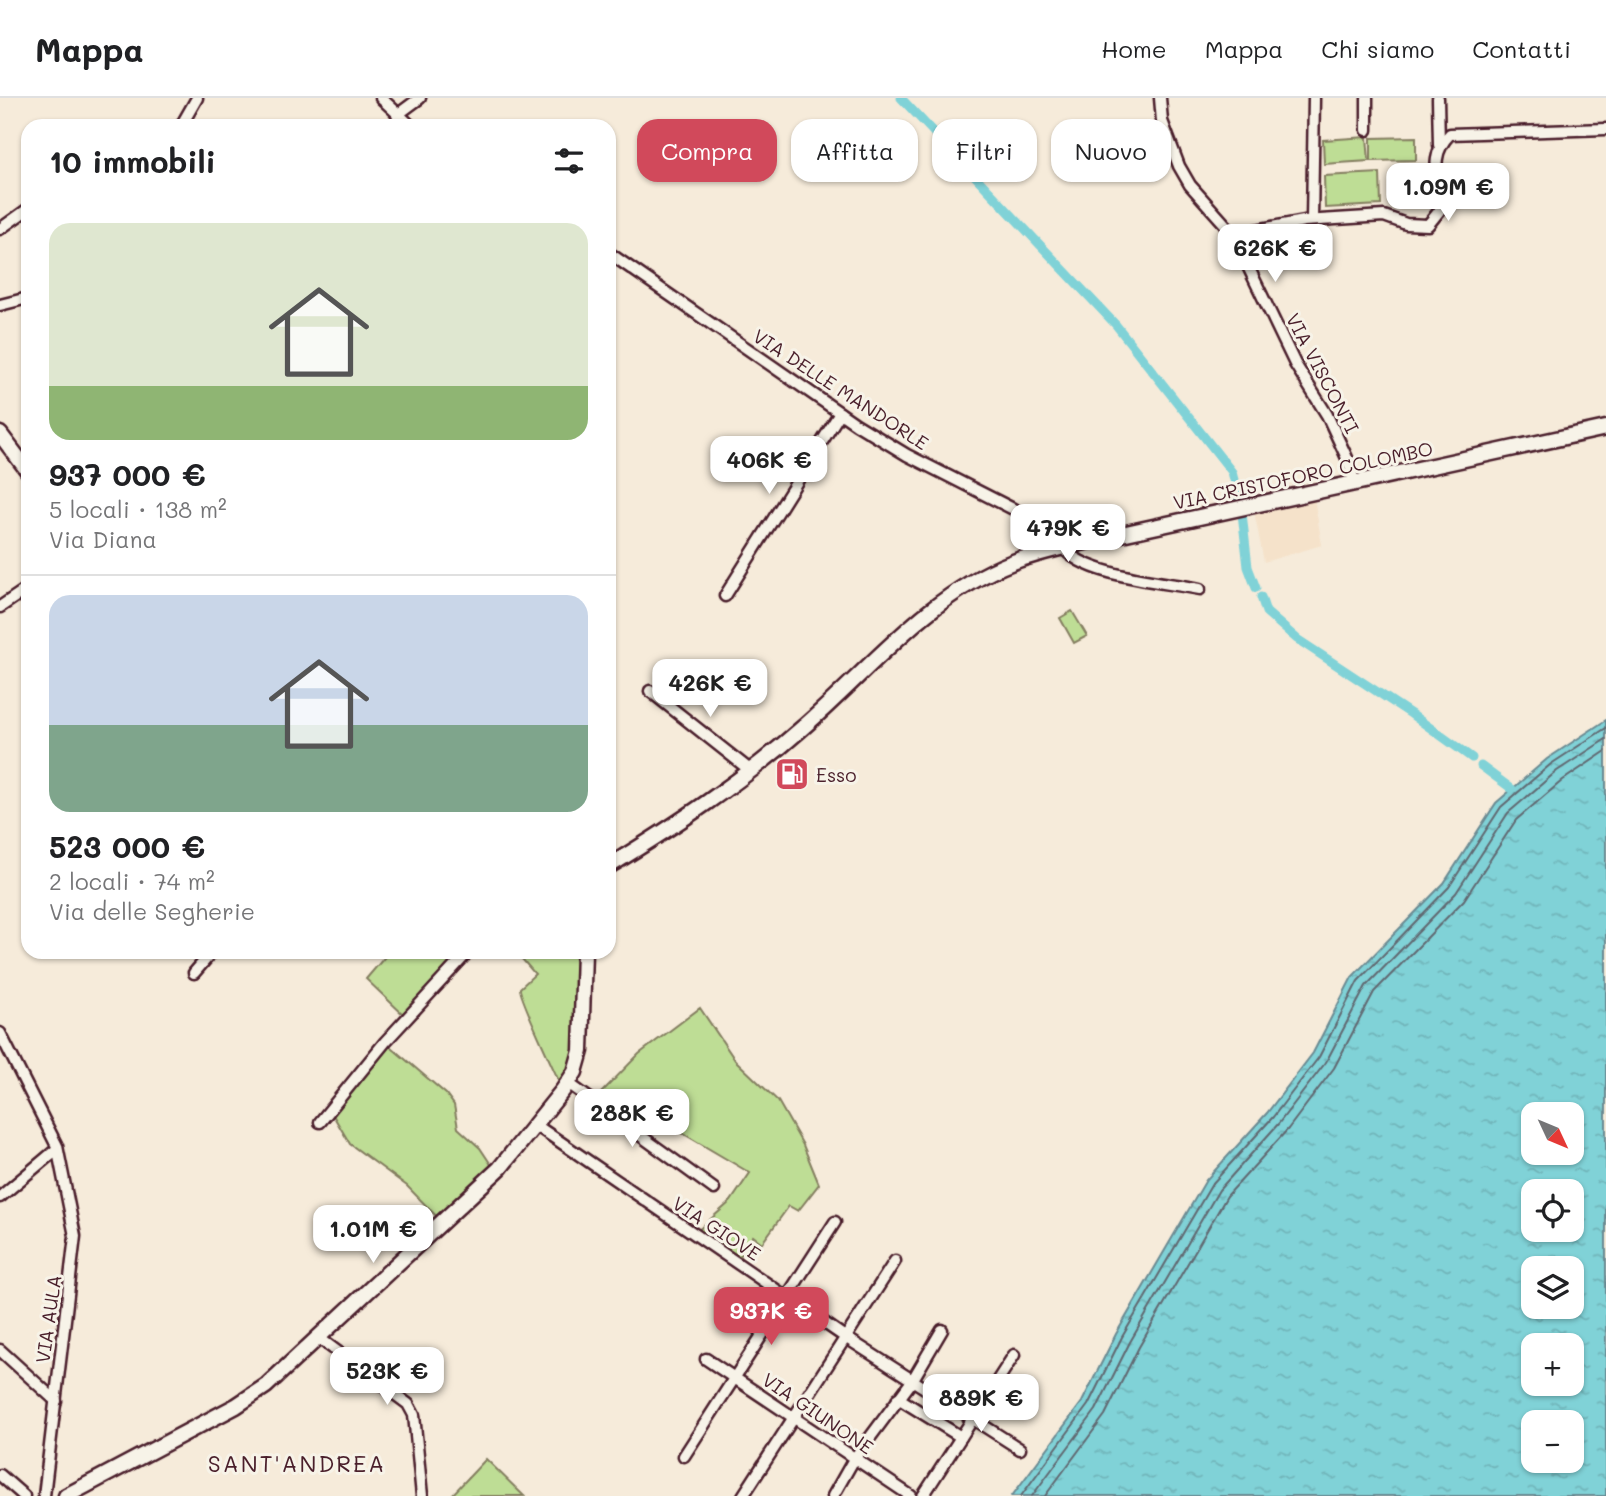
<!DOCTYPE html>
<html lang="it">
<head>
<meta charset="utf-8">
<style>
	:root { --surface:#fff; --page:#f2f2f2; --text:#202124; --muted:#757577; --line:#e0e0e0; --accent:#d1495b }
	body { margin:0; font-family:Mali,sans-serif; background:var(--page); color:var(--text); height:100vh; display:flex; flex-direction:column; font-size:26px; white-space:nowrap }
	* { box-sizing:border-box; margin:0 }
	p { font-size:23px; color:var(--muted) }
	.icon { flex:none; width:38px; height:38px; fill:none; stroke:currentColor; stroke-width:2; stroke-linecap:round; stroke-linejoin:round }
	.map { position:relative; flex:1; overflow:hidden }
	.drawer { position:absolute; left:21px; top:21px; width:595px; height:840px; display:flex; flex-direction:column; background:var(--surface); border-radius:21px; box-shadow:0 2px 5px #0004 }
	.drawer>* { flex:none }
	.banner { position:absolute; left:637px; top:21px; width:665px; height:63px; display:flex; gap:14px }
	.needle { width:46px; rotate:134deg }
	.tools { position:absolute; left:1521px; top:1004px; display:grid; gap:14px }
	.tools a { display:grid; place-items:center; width:63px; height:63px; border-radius:14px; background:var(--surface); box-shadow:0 2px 5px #0004; font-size:35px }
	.price { position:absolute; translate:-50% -60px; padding:0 16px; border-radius:14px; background:#fff; color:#222; font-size:23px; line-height:46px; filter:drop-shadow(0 2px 4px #0008) }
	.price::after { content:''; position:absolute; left:50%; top:42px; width:21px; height:16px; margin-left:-10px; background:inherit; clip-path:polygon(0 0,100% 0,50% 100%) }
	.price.active { background:var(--accent); color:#fff }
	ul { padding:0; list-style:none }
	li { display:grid; align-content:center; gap:14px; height:371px; padding:0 28px }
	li+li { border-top:2px solid var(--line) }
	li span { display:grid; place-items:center; height:217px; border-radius:21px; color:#555 }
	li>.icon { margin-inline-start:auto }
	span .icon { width:126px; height:126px; fill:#fffc; stroke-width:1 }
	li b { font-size:30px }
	h2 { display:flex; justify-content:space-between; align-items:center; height:84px; padding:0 28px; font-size:30px }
	.pill { padding:0 24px; border-radius:21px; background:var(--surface); box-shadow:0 2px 5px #0004; font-size:24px; line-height:63px }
	.pill.active { background:var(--accent); color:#fff }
	header { display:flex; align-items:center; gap:42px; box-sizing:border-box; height:98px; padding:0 35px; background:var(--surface); border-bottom:2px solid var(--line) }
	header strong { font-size:33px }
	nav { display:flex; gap:38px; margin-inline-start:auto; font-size:24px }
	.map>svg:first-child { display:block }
	.built { fill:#f5e2ca }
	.green { fill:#bedd95; stroke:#847e60; stroke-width:2 }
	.water { fill:url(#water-ripples); stroke:#6a8a92; stroke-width:2; fill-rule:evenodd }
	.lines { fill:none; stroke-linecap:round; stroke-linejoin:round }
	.shore { stroke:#606770; stroke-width:2 }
	.canal { stroke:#80d2d7; stroke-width:9 }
	.street-casing { stroke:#4a1f2b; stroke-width:15 }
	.secondary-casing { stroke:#4a1f2b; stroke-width:19 }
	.street { stroke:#f7f3e8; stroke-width:10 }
	.secondary { stroke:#f7f3e8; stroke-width:14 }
	.labels { text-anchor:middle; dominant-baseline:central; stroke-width:6; stroke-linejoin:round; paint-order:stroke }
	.street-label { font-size:19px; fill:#4a1f2b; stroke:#f7f3e8 }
	.poi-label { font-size:19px; fill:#4a1f2b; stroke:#f7f3e8; text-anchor:start }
	.quarter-label { font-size:23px; letter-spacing:2px; fill:#4a1f2b; stroke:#f7f3e8 }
</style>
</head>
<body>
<header>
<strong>Mappa</strong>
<nav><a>Home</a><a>Mappa</a><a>Chi siamo</a><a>Contatti</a></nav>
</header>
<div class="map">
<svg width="1606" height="1398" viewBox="0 0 1606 1398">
	<defs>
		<pattern id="water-ripples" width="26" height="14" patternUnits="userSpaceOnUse" patternTransform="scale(1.75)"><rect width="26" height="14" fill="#80d2d7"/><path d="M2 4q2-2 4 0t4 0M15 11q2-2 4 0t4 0" fill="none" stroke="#70b4b9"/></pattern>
	</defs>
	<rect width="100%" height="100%" fill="#f6ebda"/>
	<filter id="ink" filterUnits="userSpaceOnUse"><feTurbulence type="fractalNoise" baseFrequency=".0143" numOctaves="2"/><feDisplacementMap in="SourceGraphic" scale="14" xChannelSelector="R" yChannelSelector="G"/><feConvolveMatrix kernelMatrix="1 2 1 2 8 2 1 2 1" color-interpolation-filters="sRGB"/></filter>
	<g filter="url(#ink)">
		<path class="built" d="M1313,394L1322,447L1264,464L1253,408Z"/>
		<g class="green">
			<path d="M1367,39L1369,63L1324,66L1323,42Z"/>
			<path d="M1416,39V62L1371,63V40Z"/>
			<path d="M1380,75L1381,107L1325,110L1324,78Z"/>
			<path d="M1072,513L1087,538L1074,545L1060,520Z"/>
			<path d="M389,854H468L407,920L366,881Z"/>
			<path d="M516,854H584L581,953L563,992C557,978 518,897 520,890L535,876Z"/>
			<path d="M700,910L735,962L778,1003L803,1047L819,1086L798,1113L789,1108L762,1145L753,1138L736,1164L694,1136L731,1103L750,1075L638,1009H614L598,998L639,956Z"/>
			<path d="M385,944L446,996L454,1007L458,1030L480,1050L496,1074L443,1125L407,1088L350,1046L330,1012Z"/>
			<path d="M486,1361L524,1398H451Z"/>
		</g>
		<path class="water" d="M1606,622V1398H1012L1082,1304L1116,1236L1206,1082L1267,1015L1313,955L1352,879L1444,785L1496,705L1547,661ZM1533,1017H1572V1055H1533ZM1533,1094H1572V1132H1533ZM1533,1171H1572V1209H1533ZM1533,1248H1572V1286H1533ZM1533,1325H1572V1363H1533Z"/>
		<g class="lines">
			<g class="shore">
				<path d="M1021,1398L1088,1307L1122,1239L1212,1086L1273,1019L1319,959L1358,883L1449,789L1501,709L1551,666L1606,630"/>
				<path d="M1032,1398L1096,1312L1130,1244L1219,1092L1279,1025L1326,964L1366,888L1456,795L1508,715L1557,673L1606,641"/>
				<path d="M1045,1398L1105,1317L1139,1249L1227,1098L1288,1031L1334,970L1374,894L1464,802L1516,722L1563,682L1606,653"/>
			</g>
			<g class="canal">
				<path d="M901,0L1116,227L1232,374L1240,405"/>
				<path d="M1242,415L1248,469L1256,490"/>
				<path d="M1261,499L1266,514L1297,541L1411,616L1472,660"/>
				<path d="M1481,668L1512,691"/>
			</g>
			<g class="street-casing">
				<g id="street">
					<path d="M381,0L411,28"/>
					<path d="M1160,0L1162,23L1179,68L1190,87L1231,133L1295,266L1327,317L1347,360L1355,385"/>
					<path d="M1438,0L1439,47"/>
					<path d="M397,17L420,0"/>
					<path d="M181,28L197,0"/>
					<path d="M1367,32V0"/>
					<path d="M1312,122L1314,0"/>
					<path d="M0,131L28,111"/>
					<path d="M1231,133L1245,134L1304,123L1384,118L1406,126L1428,127L1440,112C1440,82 1427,59 1450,36L1606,31"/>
					<path d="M609,155L856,326L907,357L1027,418L1055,451"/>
					<path d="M0,207L28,200"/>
					<path d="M1063,449C1083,478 1165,484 1200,491"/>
					<path d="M725,498L840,315"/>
					<path d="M0,509L28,490"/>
					<path d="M650,593L751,673"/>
					<path d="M194,875L212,854"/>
					<path d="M0,935L57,1048L75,1138L44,1398"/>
					<path d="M568,985L714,1091"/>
					<path d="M320,1024L385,944L468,854"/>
					<path d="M537,1028L845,1239L1020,1351"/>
					<path d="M0,1099L57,1051"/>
					<path d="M319,1240L408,1306L414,1317L422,1398"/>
					<path d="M0,1252L56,1303"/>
					<path d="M706,1261L911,1398"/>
					<path d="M898,1300L961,1339"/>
					<path d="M684,1358L835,1124"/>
					<path d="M0,1377L24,1398"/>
					<path d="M743,1398L895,1163"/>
					<path d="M833,1398L854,1361L912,1283L942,1232"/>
					<path d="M923,1398L1014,1257"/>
				</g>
			</g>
			<g class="secondary-casing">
				<g id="secondary">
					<path d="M0,336L28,373"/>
					<path d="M609,768C676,727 741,684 800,632C868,574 927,497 1013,464C1036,455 1061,450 1085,444L1606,330"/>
					<path d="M66,1398L236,1308L266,1288L500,1070L563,992L575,974L581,953L584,854"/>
				</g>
			</g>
			<use href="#street" class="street"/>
			<use href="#secondary" class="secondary"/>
		</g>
	</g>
	<defs>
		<g id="fuel-square" transform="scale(1.75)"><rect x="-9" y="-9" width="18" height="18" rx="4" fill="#d1495b" stroke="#f7f3e8"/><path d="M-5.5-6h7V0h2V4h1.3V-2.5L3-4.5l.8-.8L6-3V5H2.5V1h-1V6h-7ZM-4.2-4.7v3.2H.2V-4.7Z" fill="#fff"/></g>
	</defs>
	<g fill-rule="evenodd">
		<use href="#fuel-square" x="792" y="676"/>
	</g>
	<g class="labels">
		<g class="street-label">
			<text transform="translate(1323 275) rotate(62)">VIA VISCONTI</text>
			<text transform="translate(841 291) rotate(33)">VIA DELLE MANDORLE</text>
			<text transform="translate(1303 377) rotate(-12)">VIA CRISTOFORO COLOMBO</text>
			<text transform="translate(717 1130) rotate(33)">VIA GIOVE</text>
			<text transform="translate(48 1221) rotate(-82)">VIA AULA</text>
			<text transform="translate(818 1315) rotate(34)">VIA GIUNONE</text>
		</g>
		<g class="poi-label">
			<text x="816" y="676">Esso</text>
		</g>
		<g class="quarter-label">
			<text x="297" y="1365">SANT'ANDREA</text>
		</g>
	</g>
</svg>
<div class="tools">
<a><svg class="needle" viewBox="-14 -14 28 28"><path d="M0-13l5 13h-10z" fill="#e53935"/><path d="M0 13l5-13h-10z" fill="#757577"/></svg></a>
<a><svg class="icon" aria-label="locate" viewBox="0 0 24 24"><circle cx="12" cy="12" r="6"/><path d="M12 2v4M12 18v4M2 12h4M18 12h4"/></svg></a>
<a><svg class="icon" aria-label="layers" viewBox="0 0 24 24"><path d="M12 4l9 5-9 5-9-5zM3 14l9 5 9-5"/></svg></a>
<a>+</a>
<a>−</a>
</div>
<b class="price" style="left:1448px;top:125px">1.09M €</b>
<b class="price" style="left:1275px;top:186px">626K €</b>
<b class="price" style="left:769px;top:398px">406K €</b>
<b class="price" style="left:1068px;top:466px">479K €</b>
<b class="price" style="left:710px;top:621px">426K €</b>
<b class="price" style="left:632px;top:1051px">288K €</b>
<b class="price" style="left:373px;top:1167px">1.01M €</b>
<b class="price active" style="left:771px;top:1249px">937K €</b>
<b class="price" style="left:387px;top:1309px">523K €</b>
<b class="price" style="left:981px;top:1336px">889K €</b>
<div class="banner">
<a class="pill active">Compra</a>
<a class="pill">Affitta</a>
<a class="pill">Filtri</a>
<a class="pill">Nuovo</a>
</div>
<section class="drawer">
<h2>10 immobili<svg class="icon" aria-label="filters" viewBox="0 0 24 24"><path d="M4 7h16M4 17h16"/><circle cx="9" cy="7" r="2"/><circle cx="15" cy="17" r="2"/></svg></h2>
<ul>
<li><span style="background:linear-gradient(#dfe7d0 75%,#8fb573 0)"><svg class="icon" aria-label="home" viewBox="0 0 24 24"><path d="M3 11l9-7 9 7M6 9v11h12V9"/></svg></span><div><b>937 000 €</b><p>5 locali · 138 m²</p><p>Via Diana</p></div></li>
<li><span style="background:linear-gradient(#c9d6e8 60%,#7fa58c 0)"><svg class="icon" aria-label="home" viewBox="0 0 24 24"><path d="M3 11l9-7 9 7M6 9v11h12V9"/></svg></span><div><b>523 000 €</b><p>2 locali · 74 m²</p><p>Via delle Segherie</p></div></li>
</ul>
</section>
</div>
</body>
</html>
